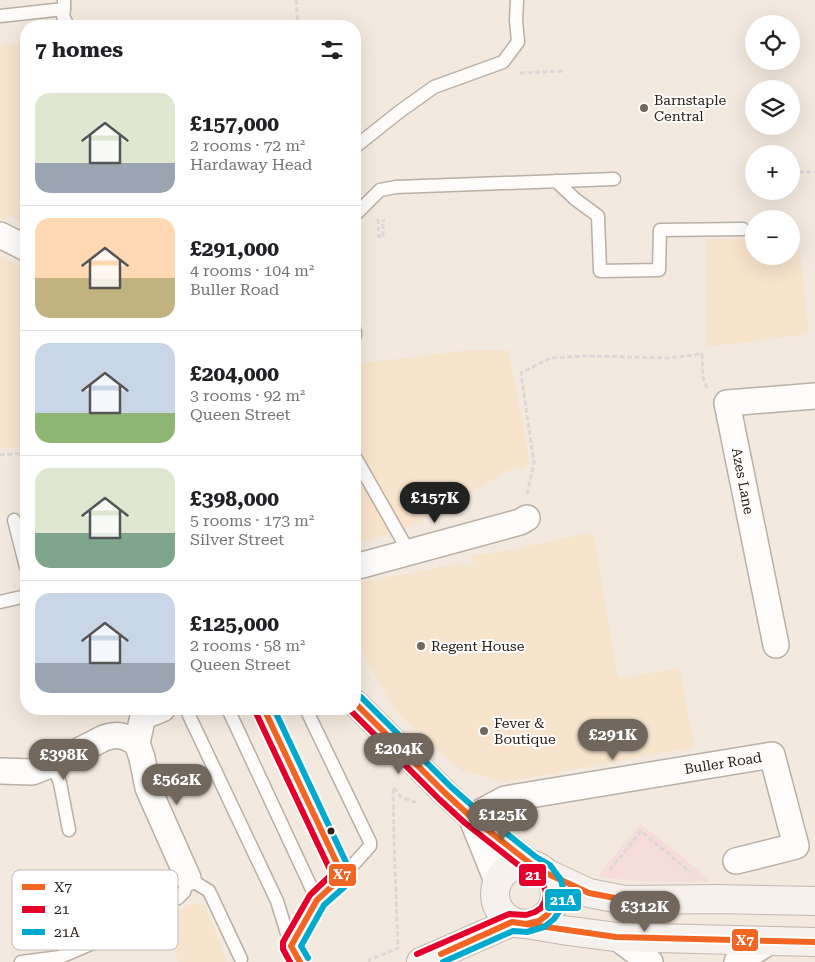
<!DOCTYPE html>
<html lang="en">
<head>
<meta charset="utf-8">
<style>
	:root { --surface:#fff; --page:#f2f2f2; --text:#202124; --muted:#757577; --line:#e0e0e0; --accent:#71675d }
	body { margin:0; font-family:"Roboto Serif",serif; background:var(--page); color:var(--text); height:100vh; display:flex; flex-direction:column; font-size:19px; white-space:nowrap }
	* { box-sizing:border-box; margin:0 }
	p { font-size:16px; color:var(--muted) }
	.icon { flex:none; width:28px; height:28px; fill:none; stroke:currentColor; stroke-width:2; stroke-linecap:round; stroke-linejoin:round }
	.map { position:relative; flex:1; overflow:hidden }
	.side { position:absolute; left:20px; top:20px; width:341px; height:695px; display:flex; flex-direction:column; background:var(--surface); border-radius:20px; box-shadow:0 5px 20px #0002 }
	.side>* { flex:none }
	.fabs { position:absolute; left:745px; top:15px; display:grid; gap:10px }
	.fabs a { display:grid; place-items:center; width:55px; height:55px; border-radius:50%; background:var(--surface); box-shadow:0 5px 20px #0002; font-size:25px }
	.price { position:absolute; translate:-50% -42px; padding:0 11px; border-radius:18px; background:var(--accent); color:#fff; font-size:16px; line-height:32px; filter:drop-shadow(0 1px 2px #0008) }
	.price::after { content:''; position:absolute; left:50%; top:30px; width:15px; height:11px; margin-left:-8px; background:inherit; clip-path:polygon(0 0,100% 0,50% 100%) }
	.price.active { background:#222; color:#fff }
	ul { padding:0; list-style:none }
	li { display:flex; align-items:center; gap:15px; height:125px; padding:0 15px }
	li+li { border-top:1px solid var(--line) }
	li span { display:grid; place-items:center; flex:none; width:140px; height:100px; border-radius:15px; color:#555 }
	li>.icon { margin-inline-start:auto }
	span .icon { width:60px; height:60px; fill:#fffc; stroke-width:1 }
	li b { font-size:21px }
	h2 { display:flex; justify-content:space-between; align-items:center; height:60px; padding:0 15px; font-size:21px }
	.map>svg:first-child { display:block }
	.built { fill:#f8e3cd }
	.green { fill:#f6dddb }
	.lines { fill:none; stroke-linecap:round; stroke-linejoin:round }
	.lane-casing { stroke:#b8afa5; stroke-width:15 }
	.street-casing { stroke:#b8afa5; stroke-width:28 }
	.primary-casing { stroke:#c5b7af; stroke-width:30 }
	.path { stroke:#dbd8d5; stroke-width:3; stroke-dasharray:5 2.5; stroke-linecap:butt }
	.lane { stroke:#fdfcfa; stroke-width:12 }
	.street { stroke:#fdfcfa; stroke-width:25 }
	.primary { stroke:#f7f1ed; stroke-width:28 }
	.bus-1-casing { stroke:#fff; stroke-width:10 }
	.bus-2-casing { stroke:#fff; stroke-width:10 }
	.bus-3-casing { stroke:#fff; stroke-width:10 }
	.bus-1 { stroke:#f26522; stroke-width:6 }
	.bus-2 { stroke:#e4002b; stroke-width:6 }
	.bus-3 { stroke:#00a9ce; stroke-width:6 }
	.poi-dot { fill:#71675d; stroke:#fff; stroke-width:2 }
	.bus-dot { fill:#2a2118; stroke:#fff; stroke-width:2 }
	.labels { text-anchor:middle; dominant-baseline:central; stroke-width:4; stroke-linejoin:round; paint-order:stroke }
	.poi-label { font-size:14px; fill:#2a2118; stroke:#fff; text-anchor:start }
	.street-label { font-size:14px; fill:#2a2118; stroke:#fff }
	.key { fill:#fff; stroke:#bfbcba; stroke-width:1 }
	.key-label { font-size:14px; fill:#2a2118 }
	.line-badge { stroke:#fff; stroke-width:2 }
	.badge-label { font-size:14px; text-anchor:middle; font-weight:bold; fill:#fff }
</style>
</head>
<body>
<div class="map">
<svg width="815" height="962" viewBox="0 0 815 962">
	<rect width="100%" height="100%" fill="#f4e9de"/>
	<g class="built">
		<path d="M26,44V223L7,214L0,237V45Z"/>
		<path d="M798,237L809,334L706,347V239L754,238V256H791V238Z"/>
		<path d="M0,256L26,271V446L0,448Z"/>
		<path d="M469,350H508L530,464L520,469L517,466L422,521L397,532L355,544V364Z"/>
		<path d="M593,532L618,678L680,668L694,747L506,782L460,770L397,712L370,668L355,635V588L358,583L463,563L469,567H473L472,555L500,552Z"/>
		<path d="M195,903H199L205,906L227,962H179L164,926L171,923L168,916Z"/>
	</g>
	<path class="green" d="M640,824L678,853L710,881L703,882C668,882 632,883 598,876Z"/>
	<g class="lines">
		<g class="lane-casing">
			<g id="lane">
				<path d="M64,0V9L63,16L68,26"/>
				<path d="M0,16L64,9"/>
				<path d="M355,147L399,112L434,87L503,62L518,42L516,20L517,0"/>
				<path d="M556,181L575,199L598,216L600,271L659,270L660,230L743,229"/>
				<path d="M355,215L380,190L396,187L614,179"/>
				<path d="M355,331V336"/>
				<path d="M355,457L409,552"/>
				<path d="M14,520L26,567"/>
				<path d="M0,602L26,596"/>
				<path d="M186,709L277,901L291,946"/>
				<path d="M228,709L317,900"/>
				<path d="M264,709L343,876"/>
				<path d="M53,764L60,783L69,830"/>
				<path d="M21,962L60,957L117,933L143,914L178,898L184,892L188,878L209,891L241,959"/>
				<path d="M300,962L291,946L317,900L343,876L370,846V842L306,709"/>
			</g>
		</g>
		<g class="street-casing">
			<g id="street">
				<path d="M0,235L26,248"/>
				<path d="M355,567L520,522L527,518"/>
				<path d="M776,645L727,403L815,396"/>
				<path d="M355,703L445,793L471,817L531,864"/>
				<path d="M162,709L155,712L143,716L137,743L142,758L148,788L188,878"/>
				<path d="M0,771L32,772L53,764L104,738C118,733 125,736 137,743"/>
				<path d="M471,817L505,799L772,755L796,846L736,861"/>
				<path d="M472,819L497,881"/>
				<path d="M616,937L650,962"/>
				<path d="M737,962L769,942"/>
			</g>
		</g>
		<g class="primary-casing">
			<g id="primary">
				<circle cx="525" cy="894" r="30"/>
				<path d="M548,874L589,893L625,900L716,899L815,901"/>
				<path d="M526,924L562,930L616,937L815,942"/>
				<path d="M421,962L512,922"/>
			</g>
		</g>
		<g class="path">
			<path d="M296,0L298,26"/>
			<path d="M520,73L563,71"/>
			<path d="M791,172H815"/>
			<path d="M378,219L379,237H383V221H385"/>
			<path d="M0,455L26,453"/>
			<path d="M527,494L534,463L521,373L550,358L587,356L668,358L702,354L703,377L707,389"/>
			<path d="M394,788L401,797L417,803"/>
			<path d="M610,870L641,831L690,872"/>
			<path d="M370,962L369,960L398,948L394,841L393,787"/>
		</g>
		<use href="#lane" class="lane"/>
		<use href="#street" class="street"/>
		<use href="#primary" class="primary"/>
		<g class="bus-1-casing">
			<g id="bus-1">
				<path d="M355,703L445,793L471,817L531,864"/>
				<path d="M264,709L343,876L317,900L291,946L300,962"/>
				<path d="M548,874L589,893L625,900H663"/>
				<path d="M526,924L616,937L815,942"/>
				<path d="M441,954L512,922L526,924L539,921L547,915L552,908L555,897"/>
			</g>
		</g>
		<g class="bus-2-casing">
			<g id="bus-2">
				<path d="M349,709L439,799L465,823L526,871L538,879L544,886L546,893L545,901L541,908L535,912L526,915L509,914L417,954"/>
				<path d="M256,713L332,874L310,895L283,942V949L290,962"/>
			</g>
		</g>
		<g class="bus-3-casing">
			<g id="bus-3">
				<path d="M361,697L451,787L477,810L536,857L550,865L561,880L564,893L562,907L554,919L544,927L527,932L513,931L443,962"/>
				<path d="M274,709L352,875L350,882L324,905L301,946L308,958"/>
			</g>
		</g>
		<use href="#bus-1" class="bus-1"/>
		<use href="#bus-2" class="bus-2"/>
		<use href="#bus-3" class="bus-3"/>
	</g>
	<g class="poi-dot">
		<circle cx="644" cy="108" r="5"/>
		<circle cx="421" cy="646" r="5"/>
		<circle cx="484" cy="731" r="5"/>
	</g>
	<circle class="bus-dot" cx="331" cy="831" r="4.5"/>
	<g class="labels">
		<g class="poi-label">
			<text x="654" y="100">Barnstaple<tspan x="654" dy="16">Central</tspan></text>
			<text x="431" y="646">Regent House</text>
			<text x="494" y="723">Fever &amp;<tspan x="494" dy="16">Boutique</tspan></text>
		</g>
		<g class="street-label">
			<text transform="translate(743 481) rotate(79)">Azes Lane</text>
			<text transform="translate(723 763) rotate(-9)">Buller Road</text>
		</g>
	</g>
	<rect x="12" y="870" width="166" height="80" rx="8" class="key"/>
	<rect x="22" y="884" width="23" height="6" fill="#f26522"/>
	<rect x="22" y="906" width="23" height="7" fill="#e4002b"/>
	<rect x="22" y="929" width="23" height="6" fill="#00a9ce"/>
	<g class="key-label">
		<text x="54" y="892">X7</text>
		<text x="54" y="914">21</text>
		<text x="54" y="937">21A</text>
	</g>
	<g class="line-badge">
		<rect x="328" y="863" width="29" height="24" rx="5" fill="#f26522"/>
		<rect x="518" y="863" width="29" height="24" rx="5" fill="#e4002b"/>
		<rect x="544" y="888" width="38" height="24" rx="5" fill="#00a9ce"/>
		<rect x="731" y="928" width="28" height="24" rx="5" fill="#f26522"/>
	</g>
	<g class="badge-label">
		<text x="342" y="879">X7</text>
		<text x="533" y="880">21</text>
		<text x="563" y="905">21A</text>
		<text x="745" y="945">X7</text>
	</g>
</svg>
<div class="fabs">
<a><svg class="icon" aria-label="locate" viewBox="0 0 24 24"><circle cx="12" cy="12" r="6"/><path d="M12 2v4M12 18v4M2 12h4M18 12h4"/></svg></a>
<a><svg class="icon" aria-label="layers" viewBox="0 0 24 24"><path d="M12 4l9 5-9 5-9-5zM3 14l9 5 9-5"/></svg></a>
<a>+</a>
<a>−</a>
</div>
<b class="price active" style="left:435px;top:524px">£157K</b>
<b class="price" style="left:613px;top:761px">£291K</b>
<b class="price" style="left:399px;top:775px">£204K</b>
<b class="price" style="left:64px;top:781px">£398K</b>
<b class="price" style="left:177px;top:806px">£562K</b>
<b class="price" style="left:503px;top:841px">£125K</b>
<b class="price" style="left:645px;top:933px">£312K</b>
<section class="side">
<h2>7 homes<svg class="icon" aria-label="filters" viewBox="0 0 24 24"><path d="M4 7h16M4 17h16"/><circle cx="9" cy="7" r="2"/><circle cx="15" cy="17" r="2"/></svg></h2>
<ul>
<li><span style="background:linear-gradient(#dfe7d0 70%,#9aa5b1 0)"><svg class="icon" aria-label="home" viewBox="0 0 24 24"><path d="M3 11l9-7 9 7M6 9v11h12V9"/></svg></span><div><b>£157,000</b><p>2 rooms · 72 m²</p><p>Hardaway Head</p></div></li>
<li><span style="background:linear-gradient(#ffd9b3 60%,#c2b280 0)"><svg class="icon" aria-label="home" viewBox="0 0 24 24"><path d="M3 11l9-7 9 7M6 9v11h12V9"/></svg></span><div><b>£291,000</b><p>4 rooms · 104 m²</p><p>Buller Road</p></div></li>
<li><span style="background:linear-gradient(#c9d6e8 70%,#8fb573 0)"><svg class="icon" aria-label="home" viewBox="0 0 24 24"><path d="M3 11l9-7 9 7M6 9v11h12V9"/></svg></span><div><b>£204,000</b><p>3 rooms · 92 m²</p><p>Queen Street</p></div></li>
<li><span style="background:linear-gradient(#dfe7d0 65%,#7fa58c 0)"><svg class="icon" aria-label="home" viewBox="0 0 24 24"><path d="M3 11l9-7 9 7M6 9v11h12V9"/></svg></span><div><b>£398,000</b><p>5 rooms · 173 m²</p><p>Silver Street</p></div></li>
<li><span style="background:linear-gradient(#c9d6e8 70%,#9aa5b1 0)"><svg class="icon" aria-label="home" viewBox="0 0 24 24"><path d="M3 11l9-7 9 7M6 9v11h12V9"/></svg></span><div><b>£125,000</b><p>2 rooms · 58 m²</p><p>Queen Street</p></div></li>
</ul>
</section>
</div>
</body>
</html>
